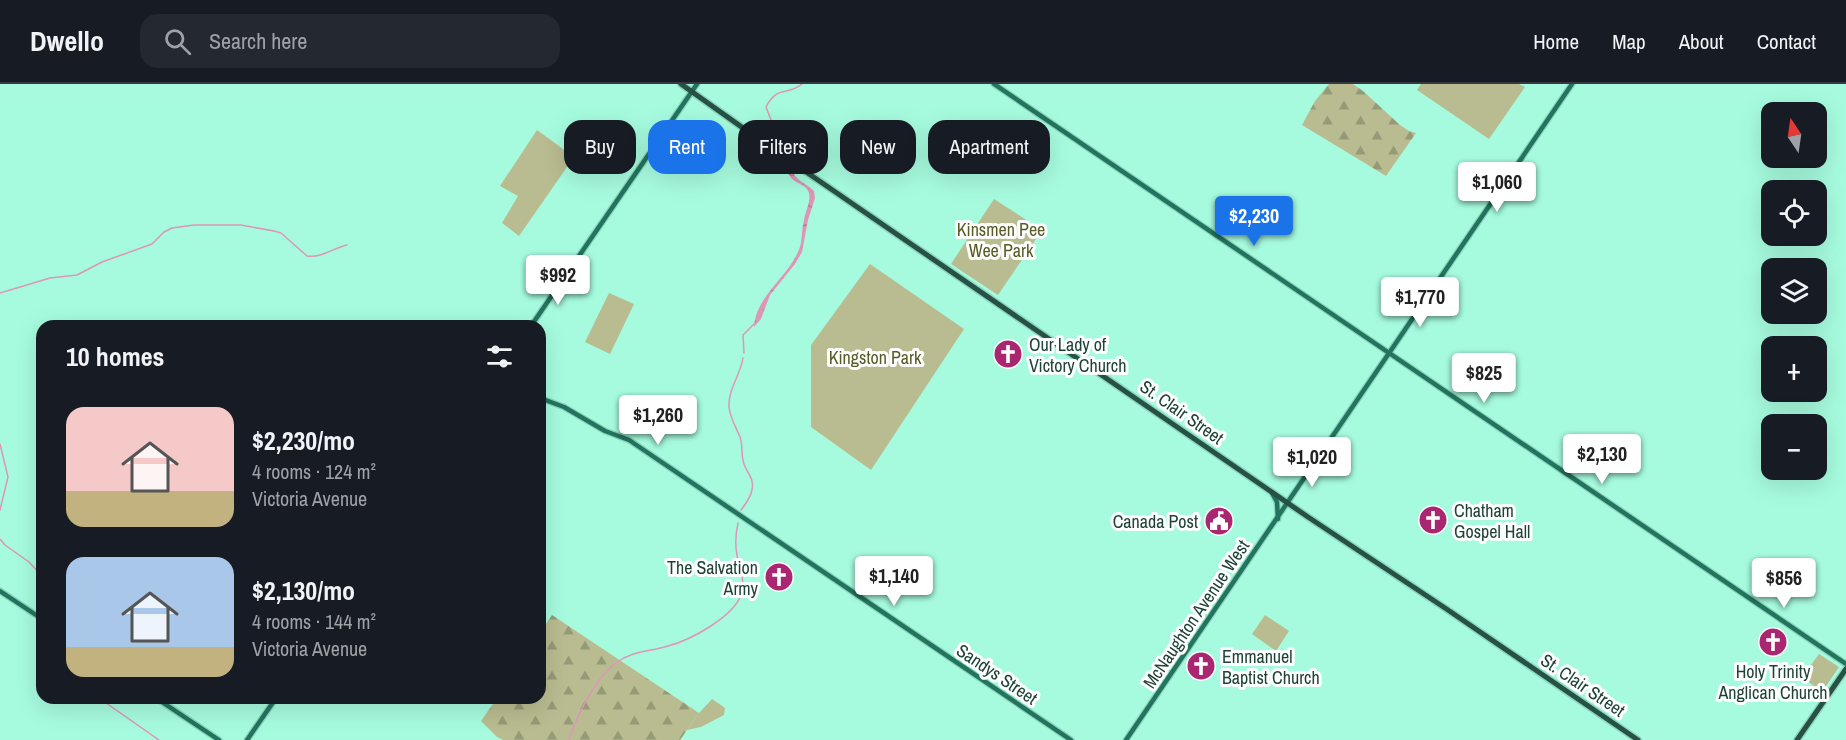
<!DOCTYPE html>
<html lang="en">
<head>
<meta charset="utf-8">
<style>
	:root { --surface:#171b24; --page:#242831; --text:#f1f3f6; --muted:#9ea1a6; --line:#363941; --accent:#1a73e8 }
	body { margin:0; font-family:"Archivo Narrow",sans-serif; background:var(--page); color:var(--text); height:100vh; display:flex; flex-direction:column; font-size:22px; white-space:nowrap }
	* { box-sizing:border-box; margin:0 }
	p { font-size:20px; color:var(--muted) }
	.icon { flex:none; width:33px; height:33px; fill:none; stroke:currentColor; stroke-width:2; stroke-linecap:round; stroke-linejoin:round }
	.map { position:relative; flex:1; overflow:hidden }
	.details { position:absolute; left:36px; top:236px; width:510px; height:384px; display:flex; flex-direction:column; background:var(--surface); border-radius:18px; box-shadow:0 6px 24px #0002 }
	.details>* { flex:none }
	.top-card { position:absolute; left:564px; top:36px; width:570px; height:54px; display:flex; gap:12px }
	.needle { width:39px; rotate:347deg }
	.controls { position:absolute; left:1761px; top:18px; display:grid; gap:12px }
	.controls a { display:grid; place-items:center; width:66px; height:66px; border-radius:12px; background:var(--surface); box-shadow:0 6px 24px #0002; font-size:30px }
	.price { position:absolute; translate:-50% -51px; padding:0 14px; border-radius:6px; background:#fff; color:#222; font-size:20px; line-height:39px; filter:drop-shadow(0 2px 3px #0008) }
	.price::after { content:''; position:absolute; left:50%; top:36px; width:18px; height:14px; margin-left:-9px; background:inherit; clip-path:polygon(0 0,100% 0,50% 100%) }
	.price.current { background:var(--accent); color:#fff }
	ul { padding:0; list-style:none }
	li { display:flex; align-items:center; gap:18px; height:150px; padding:0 30px }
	li span { display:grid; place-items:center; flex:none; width:168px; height:120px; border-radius:18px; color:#555 }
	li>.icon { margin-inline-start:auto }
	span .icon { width:72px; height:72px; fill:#fffc; stroke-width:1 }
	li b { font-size:26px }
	h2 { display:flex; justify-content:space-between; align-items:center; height:72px; padding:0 30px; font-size:26px }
	.chip { padding:0 21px; border-radius:18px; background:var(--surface); box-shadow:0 6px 24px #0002; font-size:21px; line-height:54px }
	.chip.current { background:var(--accent); color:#fff }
	header { display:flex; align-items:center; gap:36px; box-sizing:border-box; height:84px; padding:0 30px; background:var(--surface); border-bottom:2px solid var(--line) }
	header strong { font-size:28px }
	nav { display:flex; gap:33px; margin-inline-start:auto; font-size:21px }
	.search { width:420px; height:54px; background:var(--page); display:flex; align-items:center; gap:15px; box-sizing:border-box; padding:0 21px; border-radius:18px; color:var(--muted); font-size:22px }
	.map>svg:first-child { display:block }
	.forest { fill:url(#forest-firs) }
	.green { fill:#b9bc90 }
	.water { fill:url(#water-ripples) }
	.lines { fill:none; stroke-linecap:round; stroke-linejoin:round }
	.stream { stroke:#df95b6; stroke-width:1.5 }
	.secondary-casing { stroke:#8bd6bd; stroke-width:7 }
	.primary-casing { stroke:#8bd6bd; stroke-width:8 }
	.secondary { stroke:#22745e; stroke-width:4.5 }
	.primary { stroke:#265144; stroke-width:5 }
	.labels { text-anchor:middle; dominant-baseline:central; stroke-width:6; stroke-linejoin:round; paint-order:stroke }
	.park-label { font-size:18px; fill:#595b24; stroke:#fff }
	.poi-label { font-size:18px; fill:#1e4237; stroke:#fff; text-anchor:start }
	.street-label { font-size:18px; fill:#1e4237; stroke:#fff }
</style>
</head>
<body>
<header>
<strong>Dwello</strong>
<div class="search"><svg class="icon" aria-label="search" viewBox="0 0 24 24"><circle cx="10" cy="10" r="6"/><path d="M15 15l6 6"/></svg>Search here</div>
<nav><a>Home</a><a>Map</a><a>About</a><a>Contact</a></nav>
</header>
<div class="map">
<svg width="1846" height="656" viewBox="0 0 1846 656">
	<defs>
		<pattern id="forest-firs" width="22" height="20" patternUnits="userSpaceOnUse" patternTransform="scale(1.5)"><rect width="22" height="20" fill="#b9bc90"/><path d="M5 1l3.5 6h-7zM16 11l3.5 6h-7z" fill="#969a76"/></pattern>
		<pattern id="water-ripples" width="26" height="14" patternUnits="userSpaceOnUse" patternTransform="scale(1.5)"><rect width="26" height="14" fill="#df95b6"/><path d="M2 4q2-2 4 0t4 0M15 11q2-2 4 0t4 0" fill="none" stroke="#b47b95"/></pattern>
	</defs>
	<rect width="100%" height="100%" fill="#a6fbde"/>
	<g class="forest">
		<path d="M1329,0H1353L1363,7L1400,41L1409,47L1416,49L1386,92L1302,41L1315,17Z"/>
		<path d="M552,531L699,629L680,656H503L497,653L481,637L497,614H540V549Z"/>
	</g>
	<g class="green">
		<path d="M1421,0H1519L1525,3L1489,55L1417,6Z"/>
		<path d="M537,46L574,73L519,152L502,139L518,112L500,102Z"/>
		<path d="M994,115L1042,146L998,211L951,180Z"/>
		<path d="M870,180L964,245L871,386L811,343V261Z"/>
		<path d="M609,209L634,220L610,270L585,258Z"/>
		<path d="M1265,531L1289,547L1276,567L1252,550Z"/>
		<path d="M1819,570L1839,583L1822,608L1802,593Z"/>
		<path d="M712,615L725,624L724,631L701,643L687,646L699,629Z"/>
	</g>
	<path class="water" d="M788,82C793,86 793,90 797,94C802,99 809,102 814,107L815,114L808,136L802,168L795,180L770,211L761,235L754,243C756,209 794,190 801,159C802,152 802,144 804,136C805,128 811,118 809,109C806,97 786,101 788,82Z"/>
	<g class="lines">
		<g class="stream">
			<path d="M790,86L795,73V71L780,59L766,23C777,1 788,12 802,0"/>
			<path d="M0,209L50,194L77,191L102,178L152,160L164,148L172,144L194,141H241L274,147L281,149L307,172C322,174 333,164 347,161"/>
			<path d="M744,269L743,251L754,240"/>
			<path d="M0,360L8,393L0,426"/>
			<path d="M741,426C748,417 757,404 750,392C747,386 744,383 743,376C741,368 743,361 740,353C736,343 730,334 729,323C728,305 740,292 743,274"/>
			<path d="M0,455L5,461L29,478L42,492"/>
			<path d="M99,614L159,656"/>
			<path d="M569,656C576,633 596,593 616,579C633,566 650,568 668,562C691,556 733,533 741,511C746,496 739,484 737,471C735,461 736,448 738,439"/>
		</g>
		<g class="secondary-casing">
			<g id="secondary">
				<path d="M994,0L1846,580"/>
				<path d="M531,242L697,0"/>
				<path d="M540,314L564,323L605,347L629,356L1071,656"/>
				<path d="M1272,409L1277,418L1278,435"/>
				<path d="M0,507L42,535"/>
				<path d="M156,614L219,656"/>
				<path d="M247,656L276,614"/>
				<path d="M1126,656L1572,0"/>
			</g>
		</g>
		<g class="primary-casing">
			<g id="primary">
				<path d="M681,0L767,61L1308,433L1445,524L1638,656"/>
				<path d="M1797,656L1846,585"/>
			</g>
		</g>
		<use href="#secondary" class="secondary"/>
		<use href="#primary" class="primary"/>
	</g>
	<defs>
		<g id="church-disc" transform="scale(1.5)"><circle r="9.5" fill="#a92671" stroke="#fff"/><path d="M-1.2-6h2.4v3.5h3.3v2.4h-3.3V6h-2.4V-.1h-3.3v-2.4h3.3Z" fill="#fff"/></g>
		<g id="civic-disc" transform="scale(1.5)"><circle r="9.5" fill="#a92671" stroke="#fff"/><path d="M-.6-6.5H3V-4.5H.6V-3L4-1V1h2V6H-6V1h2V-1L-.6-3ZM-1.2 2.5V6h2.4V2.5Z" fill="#fff"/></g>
	</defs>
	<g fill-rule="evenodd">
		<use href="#church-disc" x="1008" y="270"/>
		<use href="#church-disc" x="1433" y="436"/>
		<use href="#civic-disc" x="1219" y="437"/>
		<use href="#church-disc" x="779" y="493"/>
		<use href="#church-disc" x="1773" y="558"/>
		<use href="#church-disc" x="1201" y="582"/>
	</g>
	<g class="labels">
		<g class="park-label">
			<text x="1001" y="145">Kinsmen Pee<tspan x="1001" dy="21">Wee Park</tspan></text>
			<text x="875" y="273">Kingston Park</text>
		</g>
		<g class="poi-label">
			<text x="1029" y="260">Our Lady of<tspan x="1029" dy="21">Victory Church</tspan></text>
			<text x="1454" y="426">Chatham<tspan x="1454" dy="21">Gospel Hall</tspan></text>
			<text x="1198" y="437" text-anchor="end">Canada Post</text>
			<text x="758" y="483" text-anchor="end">The Salvation<tspan x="758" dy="21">Army</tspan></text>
			<text x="1222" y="572">Emmanuel<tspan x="1222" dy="21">Baptist Church</tspan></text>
			<text x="1773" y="587" text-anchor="middle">Holy Trinity<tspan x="1773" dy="21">Anglican Church</tspan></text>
		</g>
		<g class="street-label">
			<text transform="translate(1182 328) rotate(35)">St. Clair Street</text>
			<text transform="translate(1196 530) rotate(-56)">McNaughton Avenue West</text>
			<text transform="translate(997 590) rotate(34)">Sandys Street</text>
			<text transform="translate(1583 601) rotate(34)">St. Clair Street</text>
		</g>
	</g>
</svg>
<div class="controls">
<a><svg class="needle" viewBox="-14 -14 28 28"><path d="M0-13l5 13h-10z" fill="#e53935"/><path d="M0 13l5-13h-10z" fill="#9ea1a6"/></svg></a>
<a><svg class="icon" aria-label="locate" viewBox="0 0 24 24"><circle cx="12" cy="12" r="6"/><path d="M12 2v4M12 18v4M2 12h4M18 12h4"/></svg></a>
<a><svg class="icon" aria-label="layers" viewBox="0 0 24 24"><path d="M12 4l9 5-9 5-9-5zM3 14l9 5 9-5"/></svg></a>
<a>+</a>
<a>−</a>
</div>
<b class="price" style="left:1497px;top:129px">$1,060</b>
<b class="price current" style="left:1254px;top:163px">$2,230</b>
<b class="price" style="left:558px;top:222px">$992</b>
<b class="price" style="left:1420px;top:244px">$1,770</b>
<b class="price" style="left:1484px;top:320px">$825</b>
<b class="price" style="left:658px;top:362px">$1,260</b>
<b class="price" style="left:1602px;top:401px">$2,130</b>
<b class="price" style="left:1312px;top:404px">$1,020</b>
<b class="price" style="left:894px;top:523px">$1,140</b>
<b class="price" style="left:1784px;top:525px">$856</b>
<div class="top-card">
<a class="chip">Buy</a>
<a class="chip current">Rent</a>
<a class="chip">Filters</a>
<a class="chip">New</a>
<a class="chip">Apartment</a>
</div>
<section class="details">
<h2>10 homes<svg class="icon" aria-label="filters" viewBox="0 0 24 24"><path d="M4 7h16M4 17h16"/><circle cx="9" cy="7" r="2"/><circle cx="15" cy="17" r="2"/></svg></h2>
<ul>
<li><span style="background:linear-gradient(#f6c9c9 70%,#c2b280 0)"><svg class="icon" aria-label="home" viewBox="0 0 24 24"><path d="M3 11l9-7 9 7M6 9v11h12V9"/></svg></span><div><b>$2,230/mo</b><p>4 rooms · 124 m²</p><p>Victoria Avenue</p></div></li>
<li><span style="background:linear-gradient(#a9c7e8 75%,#c2b280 0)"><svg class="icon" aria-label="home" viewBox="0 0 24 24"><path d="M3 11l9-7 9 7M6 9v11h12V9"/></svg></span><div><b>$2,130/mo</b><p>4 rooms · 144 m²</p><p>Victoria Avenue</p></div></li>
</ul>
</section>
</div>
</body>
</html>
